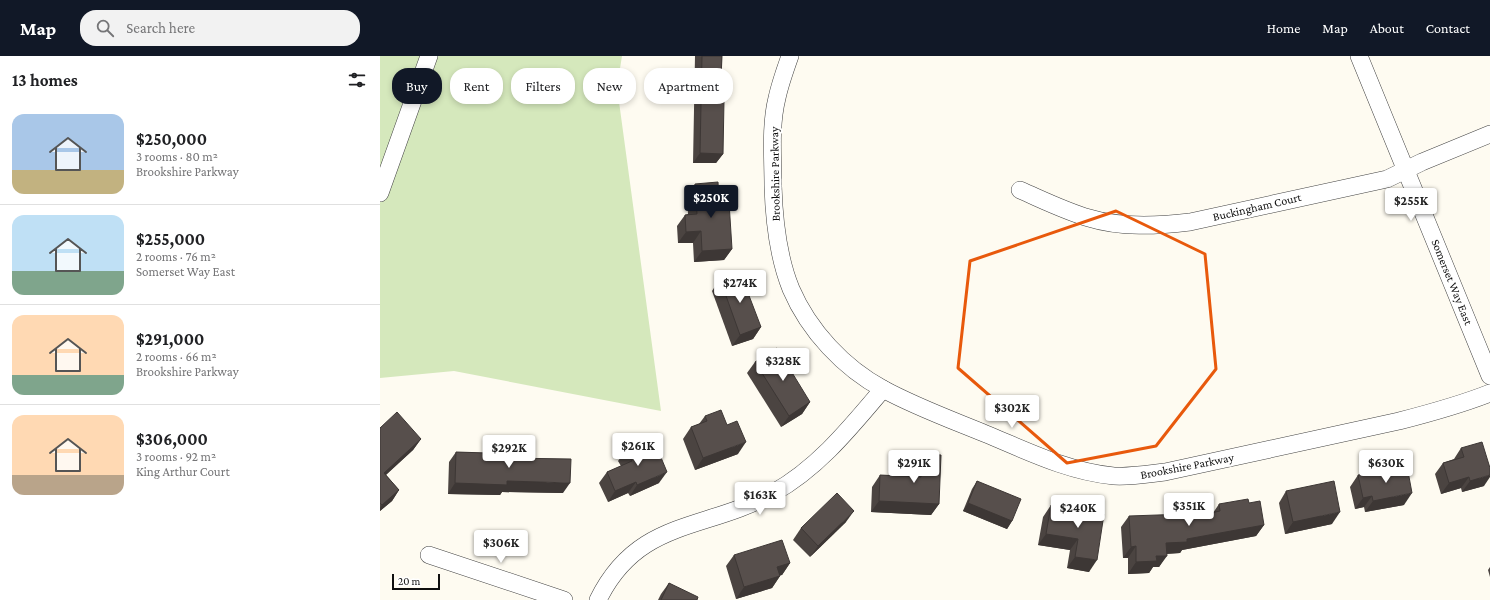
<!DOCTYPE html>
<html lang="en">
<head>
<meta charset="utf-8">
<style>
	:root { --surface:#fff; --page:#f2f2f2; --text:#202124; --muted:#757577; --line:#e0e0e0; --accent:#111827 }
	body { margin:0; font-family:"Crimson Pro",serif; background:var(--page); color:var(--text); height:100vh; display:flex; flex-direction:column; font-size:15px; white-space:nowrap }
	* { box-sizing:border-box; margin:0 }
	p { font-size:13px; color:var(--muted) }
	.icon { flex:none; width:22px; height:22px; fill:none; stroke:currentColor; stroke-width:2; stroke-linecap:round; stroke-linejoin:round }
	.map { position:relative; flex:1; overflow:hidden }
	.details { display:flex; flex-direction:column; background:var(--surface); width:380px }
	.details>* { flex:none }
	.banner { position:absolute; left:12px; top:12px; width:380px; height:36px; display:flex; gap:8px }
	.scale { position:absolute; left:12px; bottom:10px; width:48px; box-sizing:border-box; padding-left:4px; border:2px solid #0f0f0f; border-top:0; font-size:11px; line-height:14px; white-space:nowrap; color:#0f0f0f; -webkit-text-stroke:3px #fff; paint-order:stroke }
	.price { position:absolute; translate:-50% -34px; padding:0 9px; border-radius:4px; background:#fff; color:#222; font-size:13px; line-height:26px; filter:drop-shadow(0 1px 2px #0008) }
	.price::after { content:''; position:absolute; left:50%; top:24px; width:12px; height:9px; margin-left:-6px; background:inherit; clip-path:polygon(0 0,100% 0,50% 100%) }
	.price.on { background:var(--accent); color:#fff }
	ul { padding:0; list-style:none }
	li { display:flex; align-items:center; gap:12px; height:100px; padding:0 12px }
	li+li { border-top:1px solid var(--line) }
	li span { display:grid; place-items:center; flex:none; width:112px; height:80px; border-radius:12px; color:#555 }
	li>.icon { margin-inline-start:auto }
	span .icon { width:48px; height:48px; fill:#fffc; stroke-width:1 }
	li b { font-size:17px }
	h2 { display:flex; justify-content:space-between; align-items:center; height:48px; padding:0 12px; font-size:17px }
	.tag { padding:0 14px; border-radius:16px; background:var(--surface); box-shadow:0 2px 6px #0003; font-size:14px; line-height:36px }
	.tag.on { background:var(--accent); color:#fff }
	header { display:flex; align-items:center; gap:24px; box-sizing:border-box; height:56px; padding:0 20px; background:var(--accent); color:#fff }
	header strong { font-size:19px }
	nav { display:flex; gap:22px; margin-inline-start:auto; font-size:14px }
	.search { width:280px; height:36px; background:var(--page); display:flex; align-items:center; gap:10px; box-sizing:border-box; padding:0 14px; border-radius:16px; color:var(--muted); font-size:15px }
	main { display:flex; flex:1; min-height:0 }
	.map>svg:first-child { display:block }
	.green { fill:#d5e8bc }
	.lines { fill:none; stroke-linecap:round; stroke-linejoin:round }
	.minor-casing { stroke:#424242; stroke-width:18 }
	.minor { stroke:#fff; stroke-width:17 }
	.wall { fill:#4b4441 }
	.shaded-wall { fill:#3d3735 }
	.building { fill:#574f4c; stroke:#3d3735 }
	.marked { fill:none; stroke:#e8590c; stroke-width:3; stroke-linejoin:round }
	.labels { text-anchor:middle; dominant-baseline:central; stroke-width:4; stroke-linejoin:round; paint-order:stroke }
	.street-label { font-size:12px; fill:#0f0f0f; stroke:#fff }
</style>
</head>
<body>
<header>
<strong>Map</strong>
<div class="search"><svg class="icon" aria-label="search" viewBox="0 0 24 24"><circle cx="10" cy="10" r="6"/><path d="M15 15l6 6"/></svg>Search here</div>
<nav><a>Home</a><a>Map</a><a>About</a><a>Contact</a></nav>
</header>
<main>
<section class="details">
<h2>13 homes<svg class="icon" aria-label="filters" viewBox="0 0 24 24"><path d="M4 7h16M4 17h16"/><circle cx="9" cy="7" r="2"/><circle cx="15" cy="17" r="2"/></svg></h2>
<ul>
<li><span style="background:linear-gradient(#a9c7e8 70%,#c2b280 0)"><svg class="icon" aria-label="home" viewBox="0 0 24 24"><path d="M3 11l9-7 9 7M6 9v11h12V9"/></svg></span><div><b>$250,000</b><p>3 rooms · 80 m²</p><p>Brookshire Parkway</p></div></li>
<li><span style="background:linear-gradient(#bfe0f5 70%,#7fa58c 0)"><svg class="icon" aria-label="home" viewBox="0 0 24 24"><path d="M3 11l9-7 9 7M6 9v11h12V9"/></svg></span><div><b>$255,000</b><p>2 rooms · 76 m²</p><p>Somerset Way East</p></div></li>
<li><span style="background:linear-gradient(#ffd9b3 75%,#7fa58c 0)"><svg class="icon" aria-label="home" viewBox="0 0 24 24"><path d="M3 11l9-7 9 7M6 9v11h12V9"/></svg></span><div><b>$291,000</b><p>2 rooms · 66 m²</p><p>Brookshire Parkway</p></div></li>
<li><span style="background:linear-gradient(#ffd9b3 75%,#b9a48a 0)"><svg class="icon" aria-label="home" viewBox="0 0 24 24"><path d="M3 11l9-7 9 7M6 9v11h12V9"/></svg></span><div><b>$306,000</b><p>3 rooms · 92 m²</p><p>King Arthur Court</p></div></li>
</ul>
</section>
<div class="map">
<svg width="1110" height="544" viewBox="0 0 1110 544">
	<rect width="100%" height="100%" fill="#fefbf1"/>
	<path class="green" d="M0,0H242L237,31L281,355L74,315L0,322Z"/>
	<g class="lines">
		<g class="minor-casing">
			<g id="minor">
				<path d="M410,0C405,14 400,28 397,42C390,70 393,101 393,130C394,164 398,201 411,233C429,275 464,312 503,333C536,351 572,364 606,378C647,395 689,416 734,420C751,421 768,418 785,416L1019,365C1050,357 1080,349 1110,337"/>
				<path d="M979,0L1110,320"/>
				<path d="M640,134C663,144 685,155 709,162C741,172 777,170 810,166L1007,123L1042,106L1110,78"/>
				<path d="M0,137L49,0"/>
				<path d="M49,499L184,544"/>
				<path d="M218,544C258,462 326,475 393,437C438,412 470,372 503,333"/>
			</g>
		</g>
		<use href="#minor" class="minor"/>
	</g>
	<g class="wall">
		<path d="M315,0H342L340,44L343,98L336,107H313Z"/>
		<path d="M315,128L339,147L352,193L344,204L314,206L313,187H298L297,170L305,159L308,158L307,139Z"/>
		<path d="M340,223L381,271L373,283L352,290L332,235Z"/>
		<path d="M375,306L430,346L422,358L401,371L367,317Z"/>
		<path d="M325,360L358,398L315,414L303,383L311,371L319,368Z"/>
		<path d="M0,372L41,383L33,394L6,419L19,434L12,445L0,455Z"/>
		<path d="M108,392L128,402L183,437L122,436L120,439L68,438L69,406L76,396L104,397Z"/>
		<path d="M1081,392L1104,430L1082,436L1081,432L1061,438L1055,418L1063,407L1074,403Z"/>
		<path d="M246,394L279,427L250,440L248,437L228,446L219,427L227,416L241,410L238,405Z"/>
		<path d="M542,398L559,448L551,459L491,456L492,431L500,419L534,421L535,410Z"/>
		<path d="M978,419L1024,449L985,456L984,451L975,453L970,431Z"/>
		<path d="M597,425L632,465L627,473L583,455L592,433Z"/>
		<path d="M906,435L952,468L905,478L899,447Z"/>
		<path d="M869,447L884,469L876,480L802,494L800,497L787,498L779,511H773L769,517L748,518V502H743L741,471L749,460L807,462L833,457L839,448Z"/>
		<path d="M671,449L724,458L709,516L687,512L690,494L658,489L663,461Z"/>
		<path d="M466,466L430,501L413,484L421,472Z"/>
		<path d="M354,499L410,507L402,519H399L400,520L392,532L356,543L346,510Z"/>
		<path d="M1110,511V521L1108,514Z"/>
		<path d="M289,527L317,544H278L281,538Z"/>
	</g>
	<g class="shaded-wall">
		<path d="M320,97L343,98L336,107H313Z"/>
		<path d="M321,175L313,187H298L306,176Z"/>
		<path d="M352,193L344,204L314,206L322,195Z"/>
		<path d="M381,271L373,283L352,290L360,279Z"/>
		<path d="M430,346L422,358L401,371L409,360Z"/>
		<path d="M41,383L33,394L0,424L4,417Z"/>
		<path d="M366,386L358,398L315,414L323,402Z"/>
		<path d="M287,416L279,427L250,440L257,429Z"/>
		<path d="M1110,419V421L1104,430L1082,436L1090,425Z"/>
		<path d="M1089,421L1081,432L1061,438L1069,427Z"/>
		<path d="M127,425L190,427L183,437L122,436L120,439L68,438L75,427Z"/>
		<path d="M256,426L248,437L228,446L235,435Z"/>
		<path d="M19,434L12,445L0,455V452L2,449Z"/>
		<path d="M1032,437L1024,449L985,456L993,445Z"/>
		<path d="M992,440L984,451L975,453L983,442Z"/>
		<path d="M499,445L559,448L551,459L491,456Z"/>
		<path d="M588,447L632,465L627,473L583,455Z"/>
		<path d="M474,455L466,466L430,501L438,490Z"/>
		<path d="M960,456L952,468L905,478L913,466Z"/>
		<path d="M884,469L876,480L802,494L800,497L779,498L786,487Z"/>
		<path d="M666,478L698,483L690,494L658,489Z"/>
		<path d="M756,490L748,502H743L751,491Z"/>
		<path d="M776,500H787L779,511H773L769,517L748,518L756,506Z"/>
		<path d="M695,501L717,504L709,516L687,512Z"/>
		<path d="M410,507L402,519L389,523L397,511Z"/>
		<path d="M400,520L392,532L356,543L364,531Z"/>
	</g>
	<g class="building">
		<path d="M322,0H342L340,44H344L343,98L320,97Z"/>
		<path d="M338,126L339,147L349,146L352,193L322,195L321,175L306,176L305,159L317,158L315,128Z"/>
		<path d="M360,216L381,271L360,279L340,223Z"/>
		<path d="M397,292L430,346L409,360L375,306Z"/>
		<path d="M341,354L347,369L357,365L366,386L323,402L311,371L327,365L325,360Z"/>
		<path d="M17,356L41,383L4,417L19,434L2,449L0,447V372Z"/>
		<path d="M1102,386L1110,412V419L1090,425L1089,421L1069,427L1063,407L1084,401L1081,392Z"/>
		<path d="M261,387L263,392L275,387L287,416L257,429L256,426L235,435L227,416L252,405L246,394Z"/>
		<path d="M108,392H128V402L191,403L190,427L127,425V429L75,427L76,396L107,397Z"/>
		<path d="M542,398L561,399L559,448L499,445L500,419L541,421Z"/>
		<path d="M1027,410L1032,437L993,445L992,440L983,442L978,419Z"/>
		<path d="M597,425L641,443L632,465L588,447Z"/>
		<path d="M954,425L960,456L913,466L906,435Z"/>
		<path d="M457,437L474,455L438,490L421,472Z"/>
		<path d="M868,443L869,447L880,445L884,469L807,483V486L786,487L787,500H776L777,505L756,506V490L751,491L749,460L806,458L807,462L840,455L839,448Z"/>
		<path d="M671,449L724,458L717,504L695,501L698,483L666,478Z"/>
		<path d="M402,484L410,507L397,511L400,520L364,531L354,499Z"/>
		<path d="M289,527L318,541L317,544H281Z"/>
	</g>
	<path class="marked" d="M736,155L825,198L836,313L776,390L687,407L578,312L590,205Z"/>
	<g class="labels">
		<g class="street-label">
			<text transform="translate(395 118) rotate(-91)">Brookshire Parkway</text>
			<text transform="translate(877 151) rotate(-13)">Buckingham Court</text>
			<text transform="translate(1072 226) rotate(68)">Somerset Way East</text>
			<text transform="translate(807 410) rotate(-11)">Brookshire Parkway</text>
		</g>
	</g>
</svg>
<div class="scale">20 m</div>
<b class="price on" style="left:331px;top:163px">$250K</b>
<b class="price" style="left:1031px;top:166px">$255K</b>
<b class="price" style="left:360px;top:248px">$274K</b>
<b class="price" style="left:403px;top:326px">$328K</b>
<b class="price" style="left:632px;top:373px">$302K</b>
<b class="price" style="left:258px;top:411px">$261K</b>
<b class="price" style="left:129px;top:413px">$292K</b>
<b class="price" style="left:534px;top:428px">$291K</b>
<b class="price" style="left:1006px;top:428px">$630K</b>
<b class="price" style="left:380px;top:460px">$163K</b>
<b class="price" style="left:809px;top:471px">$351K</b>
<b class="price" style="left:698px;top:473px">$240K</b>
<b class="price" style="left:121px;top:508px">$306K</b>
<div class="banner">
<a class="tag on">Buy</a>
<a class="tag">Rent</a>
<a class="tag">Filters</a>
<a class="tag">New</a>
<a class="tag">Apartment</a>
</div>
</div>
</main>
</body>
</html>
